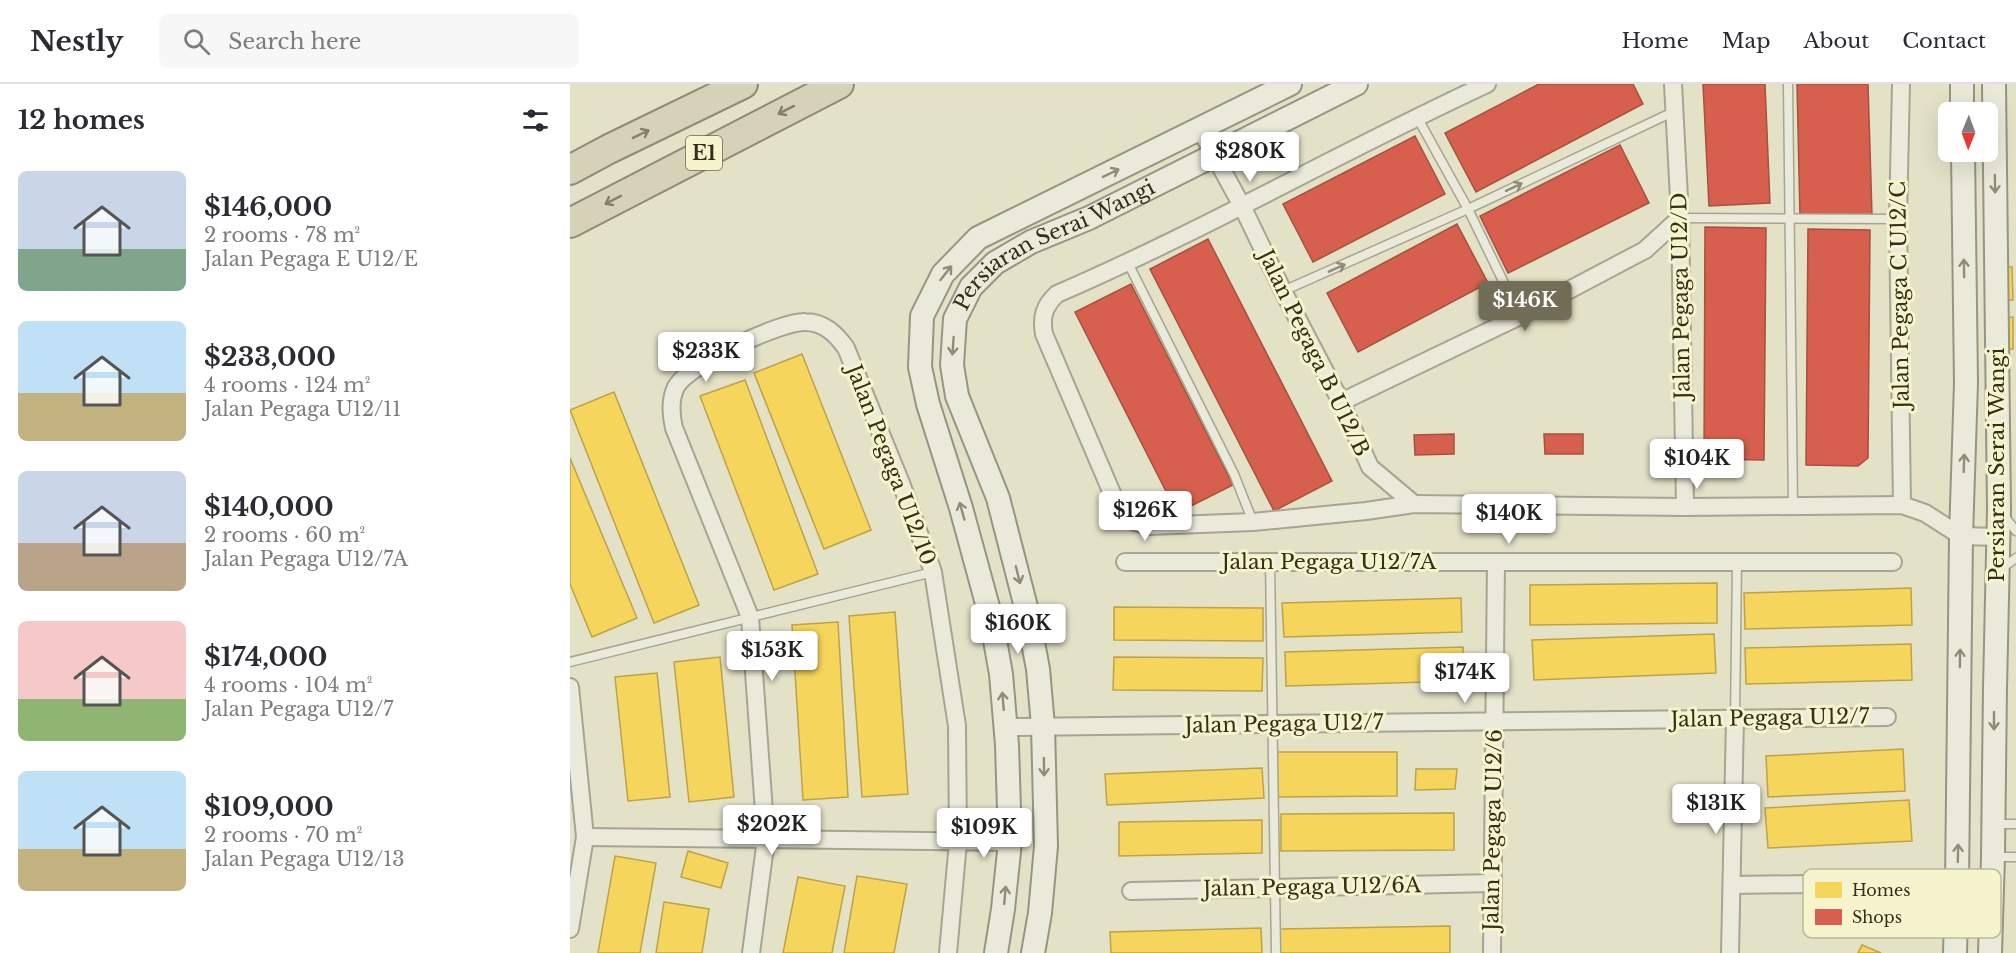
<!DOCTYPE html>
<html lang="en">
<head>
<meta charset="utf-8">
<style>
	:root { --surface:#fff; --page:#f7f7f7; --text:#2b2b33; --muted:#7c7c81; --line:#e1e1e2; --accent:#716d57 }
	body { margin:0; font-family:"Libre Baskerville",serif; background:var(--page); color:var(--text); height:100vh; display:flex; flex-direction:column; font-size:22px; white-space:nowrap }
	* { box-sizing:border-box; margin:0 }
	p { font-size:20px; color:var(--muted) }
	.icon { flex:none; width:33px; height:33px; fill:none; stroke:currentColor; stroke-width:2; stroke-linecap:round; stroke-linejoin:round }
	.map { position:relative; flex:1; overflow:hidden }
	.details { display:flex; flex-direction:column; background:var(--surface); width:570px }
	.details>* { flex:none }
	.needle { width:39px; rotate:181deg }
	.controls { position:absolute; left:1368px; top:18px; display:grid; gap:12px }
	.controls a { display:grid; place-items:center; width:60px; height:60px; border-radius:9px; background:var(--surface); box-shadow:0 6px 24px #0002; font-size:30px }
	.price { position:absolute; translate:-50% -51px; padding:0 14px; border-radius:6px; background:#fff; color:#222; font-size:20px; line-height:39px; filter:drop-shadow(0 2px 3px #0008) }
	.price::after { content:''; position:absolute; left:50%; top:36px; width:18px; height:14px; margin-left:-9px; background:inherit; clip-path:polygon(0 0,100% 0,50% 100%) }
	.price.active { background:var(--accent); color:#fff }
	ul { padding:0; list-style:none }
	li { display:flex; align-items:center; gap:18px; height:150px; padding:0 18px }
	li span { display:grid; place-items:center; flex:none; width:168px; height:120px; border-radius:9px; color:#555 }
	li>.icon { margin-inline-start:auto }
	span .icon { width:72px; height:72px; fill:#fffc; stroke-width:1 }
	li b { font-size:26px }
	h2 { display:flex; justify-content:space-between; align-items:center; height:72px; padding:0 18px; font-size:26px }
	header { display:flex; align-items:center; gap:36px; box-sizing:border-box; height:84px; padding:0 30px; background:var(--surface); border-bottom:2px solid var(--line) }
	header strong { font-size:28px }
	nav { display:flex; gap:33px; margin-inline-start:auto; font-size:21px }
	.search { width:420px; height:54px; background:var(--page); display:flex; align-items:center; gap:15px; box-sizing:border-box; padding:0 21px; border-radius:9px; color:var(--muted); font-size:22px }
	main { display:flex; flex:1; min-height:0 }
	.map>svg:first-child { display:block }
	.homes { fill:#f6d55c; stroke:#bca348; stroke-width:1.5 }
	.shops { fill:#d6604d; stroke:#a5513e; stroke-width:1.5 }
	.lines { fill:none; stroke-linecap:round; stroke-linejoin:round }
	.lane-casing { stroke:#a7a491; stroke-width:11 }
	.street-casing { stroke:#a7a491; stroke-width:20 }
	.secondary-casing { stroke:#979481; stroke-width:26 }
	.highway-casing { stroke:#8d8a78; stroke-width:32 }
	.lane { stroke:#eaeada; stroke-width:8 }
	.street { stroke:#eaeada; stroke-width:16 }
	.secondary { stroke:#eaeada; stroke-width:22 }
	.highway { stroke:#d5d2b8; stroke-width:28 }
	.oneway { stroke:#84806a }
	.oneway2 { stroke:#8f8c7a }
	.labels { text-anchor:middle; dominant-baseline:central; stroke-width:6; stroke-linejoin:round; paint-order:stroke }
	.shield { fill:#f5f4cc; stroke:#6e6950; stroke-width:1.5 }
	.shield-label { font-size:20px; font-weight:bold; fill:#342e1b }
	.street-label { font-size:21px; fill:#342e1b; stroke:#f5f4cc }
	.key { fill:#f5f4cc; stroke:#bbb997; stroke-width:1.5 }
	.key-label { font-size:16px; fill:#342e1b }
</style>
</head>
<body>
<header>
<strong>Nestly</strong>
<div class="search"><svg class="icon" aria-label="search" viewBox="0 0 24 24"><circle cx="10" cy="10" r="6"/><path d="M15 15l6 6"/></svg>Search here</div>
<nav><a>Home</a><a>Map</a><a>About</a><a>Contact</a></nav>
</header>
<main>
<section class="details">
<h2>12 homes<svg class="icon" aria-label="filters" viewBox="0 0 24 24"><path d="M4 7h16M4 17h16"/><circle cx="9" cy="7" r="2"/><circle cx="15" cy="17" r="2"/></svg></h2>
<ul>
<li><span style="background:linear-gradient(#c9d6e8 65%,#7fa58c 0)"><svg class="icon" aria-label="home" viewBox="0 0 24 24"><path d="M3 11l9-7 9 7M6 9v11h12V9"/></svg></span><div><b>$146,000</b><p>2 rooms · 78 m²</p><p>Jalan Pegaga E U12/E</p></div></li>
<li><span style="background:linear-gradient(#bfe0f5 60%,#c2b280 0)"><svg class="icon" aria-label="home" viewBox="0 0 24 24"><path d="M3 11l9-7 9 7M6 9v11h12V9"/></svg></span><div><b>$233,000</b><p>4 rooms · 124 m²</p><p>Jalan Pegaga U12/11</p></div></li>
<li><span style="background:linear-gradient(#c9d6e8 60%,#b9a48a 0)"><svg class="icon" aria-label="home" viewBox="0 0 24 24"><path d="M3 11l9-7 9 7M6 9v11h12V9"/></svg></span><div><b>$140,000</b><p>2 rooms · 60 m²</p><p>Jalan Pegaga U12/7A</p></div></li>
<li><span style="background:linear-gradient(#f6c9c9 65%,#8fb573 0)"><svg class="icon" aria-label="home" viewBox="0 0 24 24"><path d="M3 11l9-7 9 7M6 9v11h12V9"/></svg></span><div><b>$174,000</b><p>4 rooms · 104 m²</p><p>Jalan Pegaga U12/7</p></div></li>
<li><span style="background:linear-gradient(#bfe0f5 65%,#c2b280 0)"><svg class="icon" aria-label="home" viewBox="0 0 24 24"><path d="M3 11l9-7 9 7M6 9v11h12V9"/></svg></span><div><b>$109,000</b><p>2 rooms · 70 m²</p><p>Jalan Pegaga U12/13</p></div></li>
</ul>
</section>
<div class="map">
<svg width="1446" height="869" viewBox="0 0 1446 869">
	<rect width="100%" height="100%" fill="#e3e2c7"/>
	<g class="homes">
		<path d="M1432,183H1442L1443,216H1433Z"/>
		<path d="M1443,233V265H1432V234Z"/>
		<path d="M232,270L301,446L254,465L184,289Z"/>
		<path d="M175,296L248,490L204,506L130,312Z"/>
		<path d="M44,308L129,521L84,539L0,326Z"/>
		<path d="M0,374L67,534L22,553L0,500Z"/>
		<path d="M1147,499V539L960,541V501Z"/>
		<path d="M1341,504L1342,541L1175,545L1174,509Z"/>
		<path d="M891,514L892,548L714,553L712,519Z"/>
		<path d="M544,523L693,524V557L544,556Z"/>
		<path d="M325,528L338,710L292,713L279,532Z"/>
		<path d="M268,538L278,713L233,716L222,541Z"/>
		<path d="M1144,550L1146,589L964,596L962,556Z"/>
		<path d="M1341,560L1342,596L1176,600L1175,564Z"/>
		<path d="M893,563L894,597L716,602L715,568Z"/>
		<path d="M150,573L164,713L119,718L104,578Z"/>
		<path d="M544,573L693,574L692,607L543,606Z"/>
		<path d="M87,589L100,713L58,717L45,593Z"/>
		<path d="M1333,665L1335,707L1198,713L1196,672Z"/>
		<path d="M706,668H827V712L706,713Z"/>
		<path d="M692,684L694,714L537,721L535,690Z"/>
		<path d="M846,685H887L885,705L845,706Z"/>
		<path d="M1339,716L1342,757L1198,764L1195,724Z"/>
		<path d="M884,729V766L711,767V730Z"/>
		<path d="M692,736V769L549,772V738Z"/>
		<path d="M118,767L158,779L151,804L111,793Z"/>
		<path d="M45,772L86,779L70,869H28Z"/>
		<path d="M287,792L337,800L324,869H274Z"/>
		<path d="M228,793L275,802L262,869H213Z"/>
		<path d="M94,818L139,825L132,869H86Z"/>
		<path d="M880,842V869H710V845Z"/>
		<path d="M691,844L692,869H541L540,848Z"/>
		<path d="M1292,861L1311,869H1288Z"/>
	</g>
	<g class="shops">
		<path d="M969,0H1063L1073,20L906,108L875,49Z"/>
		<path d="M1133,0H1195L1200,119L1139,122Z"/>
		<path d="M1227,0H1298L1302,131L1230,133Z"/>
		<path d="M845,52L875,110L743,178L713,120Z"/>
		<path d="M1050,61L1079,119L938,189L910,132Z"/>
		<path d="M887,140L918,199L788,268L757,209Z"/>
		<path d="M1135,143L1196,144L1194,376L1134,375Z"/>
		<path d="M1238,145L1300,146L1298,374L1288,382L1236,381Z"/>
		<path d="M638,155L762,397L704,427L580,185Z"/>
		<path d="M561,200L663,401L607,429L505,228Z"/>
		<path d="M884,350V370L845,371L844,351Z"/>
		<path d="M974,350H1013V370H975Z"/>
	</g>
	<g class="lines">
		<g class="lane-casing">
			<g id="lane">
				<path d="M1218,0L1223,423"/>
				<path d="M847,33L898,125L950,232"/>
				<path d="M1110,134L1328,135"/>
				<path d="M558,179L664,390L683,438"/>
				<path d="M713,207L898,125L1105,27"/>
				<path d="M1435,433L1446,447"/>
				<path d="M700,478L706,869"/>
				<path d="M1432,484L1446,474"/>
				<path d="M0,578L363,488"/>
				<path d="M1165,634L1167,478"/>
				<path d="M1424,740H1446"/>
				<path d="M1425,773H1446"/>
			</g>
		</g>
		<g class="street-casing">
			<g id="street">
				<path d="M917,0C772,67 633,147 487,210C474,222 471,233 474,250L550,428C559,437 567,439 579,442L683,438L796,427L844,420L1115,423L1332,421L1355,429L1391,452L1429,453"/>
				<path d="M1103,0L1110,134L1115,423"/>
				<path d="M1331,0L1328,135L1332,421"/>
				<path d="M630,45L672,122L713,207L771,318L800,383L844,420"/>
				<path d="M771,318L950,232L1075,166L1110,134"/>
				<path d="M555,478H1323"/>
				<path d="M0,603L15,753L0,845"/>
				<path d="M436,643L1317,633"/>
				<path d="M15,753L440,758"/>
				<path d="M1162,801L1387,798"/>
				<path d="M561,807L923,799"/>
				<path d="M181,869L196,755L180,533L104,344C101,331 100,315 106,303C117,281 211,237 235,238C254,238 266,250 276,264L331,399L363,488L387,642L388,758L378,869"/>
				<path d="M922,869L926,478"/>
				<path d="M1160,869L1165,634"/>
			</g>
		</g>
		<g class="secondary-casing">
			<g id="secondary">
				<path d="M1392,0V28"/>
				<path d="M426,869L433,825L440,758L437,661L431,590L421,534L391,424L358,320L350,283L352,232L373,190L408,154L720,0"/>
				<path id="s1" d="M463,869L470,829L476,762L473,642L468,585L457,527L428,414L387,312L382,281L385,235L401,203L425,179L461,158L519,134L786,0"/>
				<path d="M1385,869L1387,798L1391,452L1396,299L1393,68"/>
				<path d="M1420,869L1423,773L1425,604L1429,425L1424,0"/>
			</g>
		</g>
		<g class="highway-casing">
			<g id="highway">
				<path d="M0,86L39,65L173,0"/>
				<path d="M0,139L269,0"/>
			</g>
		</g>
		<use href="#lane" class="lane"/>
		<use href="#street" class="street"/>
		<use href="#secondary" class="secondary"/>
		<use href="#highway" class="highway"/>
	</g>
	<defs><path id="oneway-shaft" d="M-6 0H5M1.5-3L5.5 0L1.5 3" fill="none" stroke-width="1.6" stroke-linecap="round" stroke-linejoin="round" transform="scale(1.5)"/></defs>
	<g class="oneway">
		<use href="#oneway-shaft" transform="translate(216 26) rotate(153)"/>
		<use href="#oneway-shaft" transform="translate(71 50) rotate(-26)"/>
		<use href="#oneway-shaft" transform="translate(43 116) rotate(153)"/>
	</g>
	<g class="oneway2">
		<use href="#oneway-shaft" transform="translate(541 89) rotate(-26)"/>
		<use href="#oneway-shaft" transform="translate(1425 100) rotate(89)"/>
		<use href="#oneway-shaft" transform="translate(944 103) rotate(-25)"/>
		<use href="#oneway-shaft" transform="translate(767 184) rotate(-24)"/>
		<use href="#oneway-shaft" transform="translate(1394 184) rotate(-91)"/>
		<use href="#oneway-shaft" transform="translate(376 189) rotate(-52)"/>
		<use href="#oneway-shaft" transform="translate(383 262) rotate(94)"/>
		<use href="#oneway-shaft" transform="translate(1394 379) rotate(-88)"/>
		<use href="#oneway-shaft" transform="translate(392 427) rotate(-106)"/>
		<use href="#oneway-shaft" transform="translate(448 491) rotate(76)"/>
		<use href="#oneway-shaft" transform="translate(1390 574) rotate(-89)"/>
		<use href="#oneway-shaft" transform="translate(433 617) rotate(-95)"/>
		<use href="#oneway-shaft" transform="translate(1424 637) rotate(90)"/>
		<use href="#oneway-shaft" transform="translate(474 683) rotate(89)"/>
		<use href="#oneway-shaft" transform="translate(1388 769) rotate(-89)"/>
		<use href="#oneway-shaft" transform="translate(435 811) rotate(-85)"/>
	</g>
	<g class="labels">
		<rect class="shield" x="116" y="52" width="36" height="34" rx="4.5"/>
		<g class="shield-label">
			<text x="134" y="69">E1</text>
		</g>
		<g class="street-label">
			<text stroke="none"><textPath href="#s1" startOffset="777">Persiaran Serai Wangi</textPath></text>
			<text transform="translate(1330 211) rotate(-91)">Jalan Pegaga C U12/C</text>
			<text transform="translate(1111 212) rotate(-91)">Jalan Pegaga U12/D</text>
			<text transform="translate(744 269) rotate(64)">Jalan Pegaga B U12/B</text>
			<text transform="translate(321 381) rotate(69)">Jalan Pegaga U12/10</text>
			<text transform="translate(1427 381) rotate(-90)">Persiaran Serai Wangi</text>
			<text x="759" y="478">Jalan Pegaga U12/7A</text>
			<text transform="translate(1200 634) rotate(-1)">Jalan Pegaga U12/7</text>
			<text transform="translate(714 640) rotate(-1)">Jalan Pegaga U12/7</text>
			<text transform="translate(923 746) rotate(-89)">Jalan Pegaga U12/6</text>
			<text transform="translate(742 803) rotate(-1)">Jalan Pegaga U12/6A</text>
		</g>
	</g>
	<rect x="1233" y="785" width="198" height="69" rx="9" class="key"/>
	<rect x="1245" y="798" width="27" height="16" fill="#f6d55c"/>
	<rect x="1245" y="825" width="27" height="16" fill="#d6604d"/>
	<g class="key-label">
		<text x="1282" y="812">Homes</text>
		<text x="1282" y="839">Shops</text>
	</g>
</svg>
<div class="controls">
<a><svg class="needle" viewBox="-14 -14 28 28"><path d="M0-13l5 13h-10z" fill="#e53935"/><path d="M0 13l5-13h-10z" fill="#7c7c81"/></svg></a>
</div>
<b class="price" style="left:680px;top:99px">$280K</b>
<b class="price active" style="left:955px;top:248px">$146K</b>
<b class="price" style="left:136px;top:299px">$233K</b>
<b class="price" style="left:1127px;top:406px">$104K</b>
<b class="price" style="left:575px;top:458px">$126K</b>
<b class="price" style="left:939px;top:461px">$140K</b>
<b class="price" style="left:448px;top:571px">$160K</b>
<b class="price" style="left:202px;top:598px">$153K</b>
<b class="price" style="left:895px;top:620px">$174K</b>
<b class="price" style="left:1146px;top:751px">$131K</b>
<b class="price" style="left:202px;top:772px">$202K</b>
<b class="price" style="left:414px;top:775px">$109K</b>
</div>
</main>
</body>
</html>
